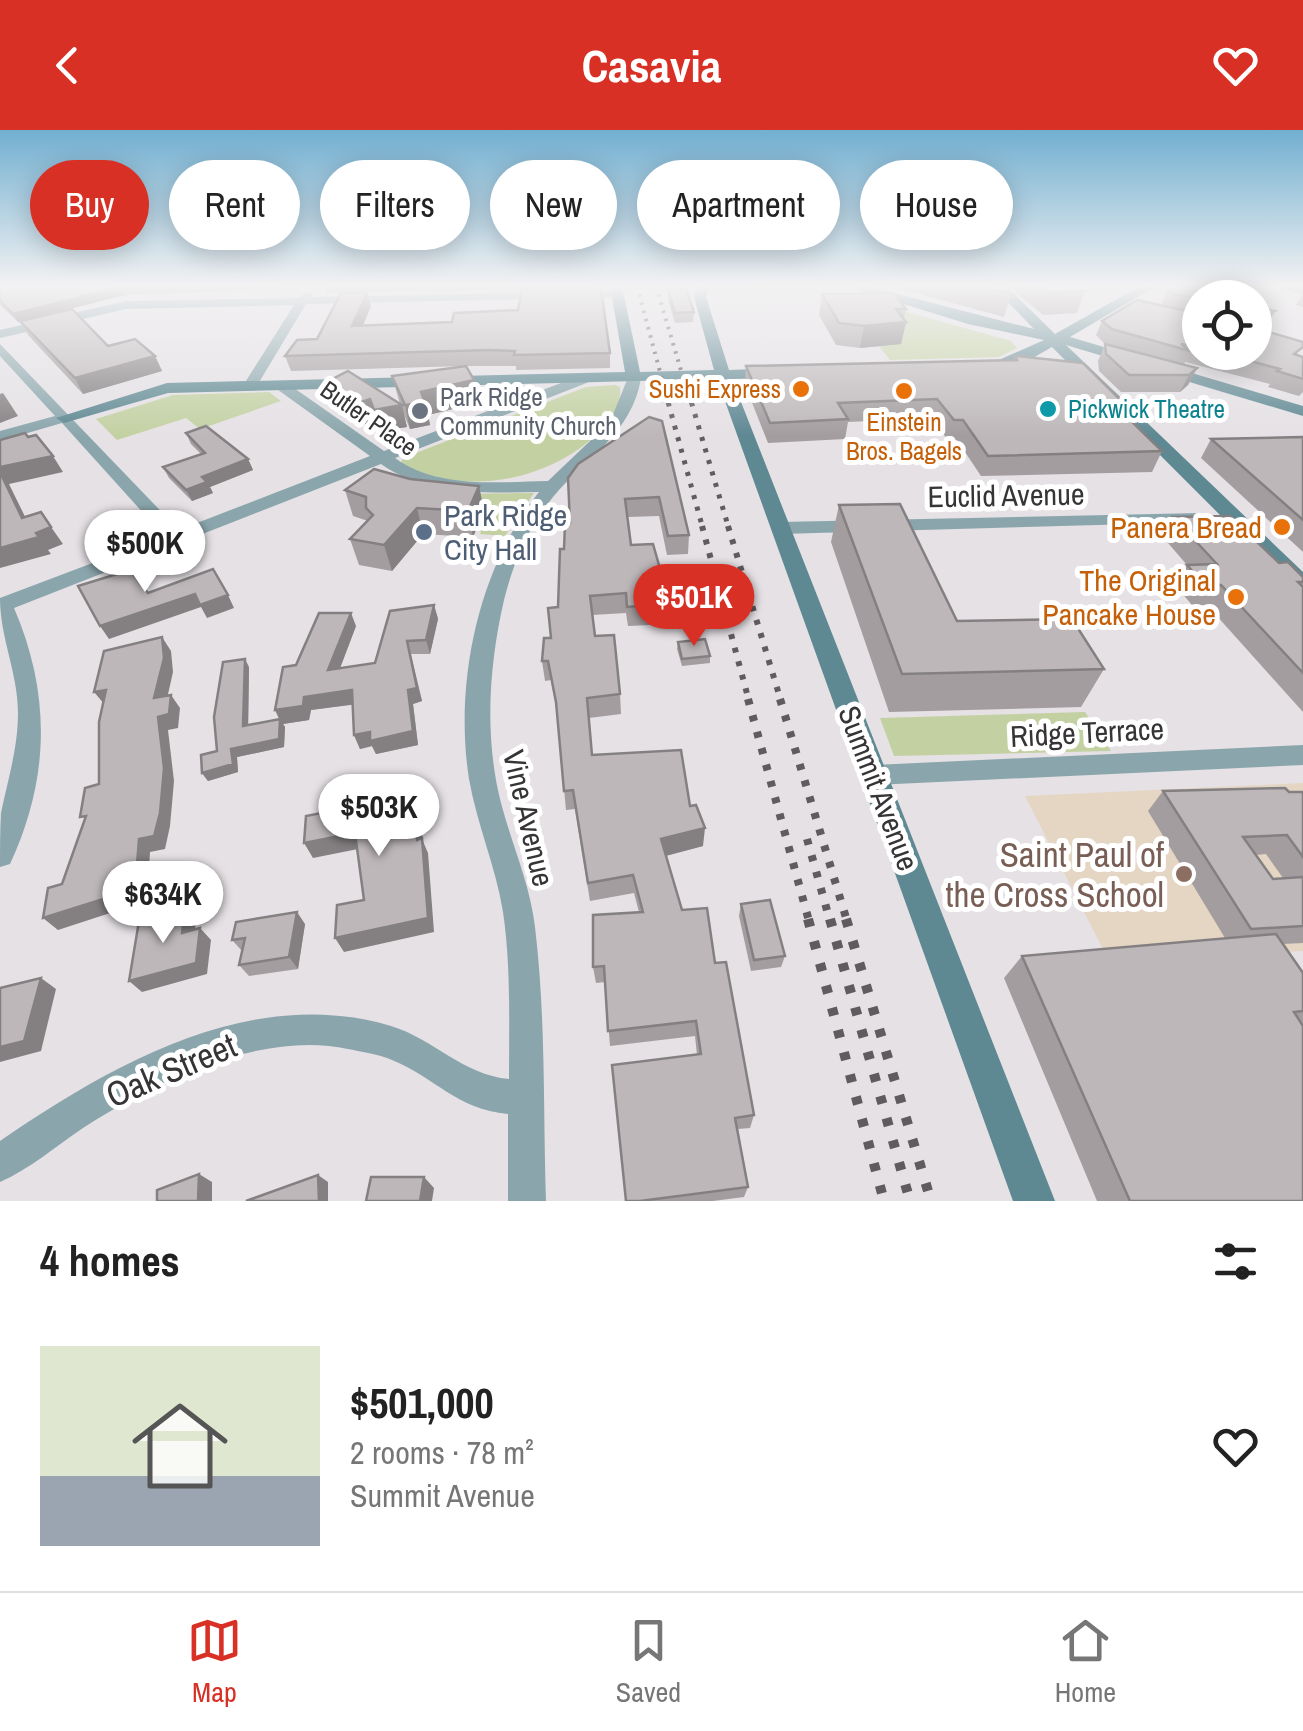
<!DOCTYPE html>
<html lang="en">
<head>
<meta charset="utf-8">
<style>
	:root { --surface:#fff; --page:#f6f6f6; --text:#222; --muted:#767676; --line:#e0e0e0; --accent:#d93025 }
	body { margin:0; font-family:"Archivo Narrow",sans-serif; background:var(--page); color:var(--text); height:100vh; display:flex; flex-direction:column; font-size:38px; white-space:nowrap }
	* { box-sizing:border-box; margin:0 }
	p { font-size:32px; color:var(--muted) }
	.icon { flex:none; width:55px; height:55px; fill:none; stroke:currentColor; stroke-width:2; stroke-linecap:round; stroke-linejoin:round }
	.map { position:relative; height:1071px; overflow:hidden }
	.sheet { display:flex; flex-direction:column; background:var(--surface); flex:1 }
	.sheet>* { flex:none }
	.banner { position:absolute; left:30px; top:30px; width:1245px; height:90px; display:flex; gap:20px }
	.tools { position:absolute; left:1182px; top:150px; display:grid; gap:20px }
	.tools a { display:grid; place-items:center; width:90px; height:90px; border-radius:50%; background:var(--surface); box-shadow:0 5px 25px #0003; font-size:50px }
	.price { position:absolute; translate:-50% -85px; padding:0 22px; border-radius:35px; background:#fff; color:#222; font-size:32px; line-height:65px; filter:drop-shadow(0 2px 5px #0008) }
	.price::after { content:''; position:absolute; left:50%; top:60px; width:30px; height:22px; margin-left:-15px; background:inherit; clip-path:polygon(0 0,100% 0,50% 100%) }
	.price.on { background:var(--accent); color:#fff }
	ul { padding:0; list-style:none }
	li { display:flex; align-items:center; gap:30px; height:250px; padding:0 40px }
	li span { display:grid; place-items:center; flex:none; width:280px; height:200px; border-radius:0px; color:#555 }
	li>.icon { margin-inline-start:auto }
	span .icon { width:120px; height:120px; fill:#fffc; stroke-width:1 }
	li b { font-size:42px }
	h2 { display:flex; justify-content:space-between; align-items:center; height:120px; padding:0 40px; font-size:42px }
	.chip { padding:0 35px; border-radius:45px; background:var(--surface); box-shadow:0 5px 25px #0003; font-size:35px; line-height:90px }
	.chip.on { background:var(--accent); color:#fff }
	header { display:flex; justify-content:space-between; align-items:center; height:130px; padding:0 40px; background:var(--accent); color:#fff; font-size:45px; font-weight:700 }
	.tab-bar { display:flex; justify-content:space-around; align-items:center; height:140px; border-top:2px solid var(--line); background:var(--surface); font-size:28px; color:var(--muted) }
	.tab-bar a { display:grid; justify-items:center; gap:5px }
	.tab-bar .on { color:var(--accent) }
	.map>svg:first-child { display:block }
	.education { fill:#e5d6c4 }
	.green { fill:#c3d1a2 }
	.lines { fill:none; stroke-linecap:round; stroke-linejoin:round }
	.street { fill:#8aa6ac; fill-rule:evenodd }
	.secondary { fill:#5e8892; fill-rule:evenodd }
	.rail-far4 { stroke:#5f5c5f; stroke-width:4; stroke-dasharray:2.5 6; stroke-linecap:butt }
	.rail-far3 { stroke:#5f5c5f; stroke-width:5; stroke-dasharray:4 8; stroke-linecap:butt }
	.rail-far2 { stroke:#5f5c5f; stroke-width:6; stroke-dasharray:5 9; stroke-linecap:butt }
	.rail-far1 { stroke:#5f5c5f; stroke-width:8; stroke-dasharray:6 11; stroke-linecap:butt }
	.rail { stroke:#5f5c5f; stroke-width:10; stroke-dasharray:8 15; stroke-linecap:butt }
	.wall { fill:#a39d9f; fill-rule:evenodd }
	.shaded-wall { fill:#848082 }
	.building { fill:#bdb7b9; stroke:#848082; stroke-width:2.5 }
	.food-dot { fill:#e8710a; stroke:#fff; stroke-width:4 }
	.culture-dot { fill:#0f9aa8; stroke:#fff; stroke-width:4 }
	.worship-dot { fill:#6b7280; stroke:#fff; stroke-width:4 }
	.service-dot { fill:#5c6f8a; stroke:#fff; stroke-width:4 }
	.education-dot { fill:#8d6e63; stroke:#fff; stroke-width:4 }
	.labels { text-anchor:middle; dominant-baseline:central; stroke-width:10; stroke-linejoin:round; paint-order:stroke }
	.far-food-label { font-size:25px; fill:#c56008; stroke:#fff; text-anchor:end }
	.far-worship-label { font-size:25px; fill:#5b616d; stroke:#fff; text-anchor:start }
	.far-culture-label { font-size:25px; fill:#0d838f; stroke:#fff; text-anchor:start }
	.far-street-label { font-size:25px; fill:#363436; stroke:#fff }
	.street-label { font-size:30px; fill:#363436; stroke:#fff }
	.service-label { font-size:30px; fill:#4e5e75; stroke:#fff; text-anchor:start }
	.food-label { font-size:30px; fill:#c56008; stroke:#fff; text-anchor:end }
	.near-education-label { font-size:35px; fill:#785e54; stroke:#fff; text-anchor:end }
	.near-street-label { font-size:35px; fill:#363436; stroke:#fff }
</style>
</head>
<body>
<header><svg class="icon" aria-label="back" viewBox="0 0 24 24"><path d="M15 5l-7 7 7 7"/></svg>Casavia<svg class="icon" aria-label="heart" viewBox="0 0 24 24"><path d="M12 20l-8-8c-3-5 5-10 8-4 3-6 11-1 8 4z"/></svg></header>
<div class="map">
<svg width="1303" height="1071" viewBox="0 0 1303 1071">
	<rect width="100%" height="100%" fill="#e5e1e5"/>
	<path class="education" d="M1303,653V821L1109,831L1025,666Z"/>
	<g class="green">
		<path d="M836,162L1011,211L1017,218L999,227L890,230Z"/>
		<path d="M615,255L620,257C622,276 610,292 597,304C548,351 462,368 401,333L403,328L586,257Z"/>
		<path d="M269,262L281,271L200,299L186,288L117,310L96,289L173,265Z"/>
		<path d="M381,342L454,364L534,363L505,406L480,404L489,378L364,370L352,355Z"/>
		<path d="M1085,582L1111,621L894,626L880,588Z"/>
	</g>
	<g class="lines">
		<g class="street">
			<path d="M307,161L313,164L311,167L617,161L623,164L617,167L306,174L258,254L251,258L244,254L294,175L126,179L0,208V200L126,171L299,168Z"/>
			<path d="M0,214L179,400L370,326L274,257V251H284L384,321L579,246H589V252L395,328C438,359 497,352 548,351L610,292L629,245L641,248C632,304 586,327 553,367C529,396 513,433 504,470C489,535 484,607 501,673C512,715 530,754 535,797C546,888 543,980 546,1071H508V984C456,979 436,948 392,930C379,924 362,922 348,919C261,900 154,952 83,998C56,1016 30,1039 0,1052V1011C112,934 252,854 391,896C434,909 463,945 509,949C509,894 511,836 503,782C496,737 477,695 469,649C454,553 478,438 539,362C485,363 426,366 381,334L14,478C51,564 50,648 10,734L0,737C0,720 0,700 1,683C8,649 18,618 18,583C18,543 0,508 0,468L164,406L62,293L0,311V301L55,286L0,226Z"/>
			<path d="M1200,383L1209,388L1206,392L781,404L772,398L781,392Z"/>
			<path d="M1303,615V635L874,655L865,652L861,645L865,638L874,635Z"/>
		</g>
		<g class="secondary">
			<path d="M610,156H622L640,242L714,240L694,167L697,156H709L706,167L729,240L781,238L789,243L781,248L732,249L1055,1071H1013L717,249L168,263L64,293L56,288L167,253L625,242Z"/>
			<path d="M846,156H867L1034,199L992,156H1006L1055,204L1140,156H1156L1070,207L1303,276V286L1066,215L1303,442V462L1295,460L1052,217L1024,233L991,242L983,237L1044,210L968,194Z"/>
		</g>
		<g class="rail-far4">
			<path d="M637,156L666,264"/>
			<path d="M656,156L688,264"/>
		</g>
		<g class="rail-far3">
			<path d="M665,261L703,399"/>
			<path d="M688,261L729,399"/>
		</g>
		<g class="rail-far2">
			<path d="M702,396L749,571"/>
			<path d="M728,396L781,571"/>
		</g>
		<g class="rail-far1">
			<path d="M748,569L809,791"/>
			<path d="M780,569L847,791"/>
			<path d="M807,709L830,791"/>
		</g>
		<g class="rail">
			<path d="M808,789L884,1071"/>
			<path d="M830,789L910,1071"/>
			<path d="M846,789L931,1071"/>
		</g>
	</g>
	<g class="wall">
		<path d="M0,156H287L285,159L125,165L38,187L108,216L155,226L162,241L83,264L28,205L20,191L18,192L0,175Z"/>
		<path d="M324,156H597V158L326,163Z"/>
		<path d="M890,156H1007L1011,164L1004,187Z"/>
		<path d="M1008,156H1079L1085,161L1077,183L1043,185Z"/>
		<path d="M1177,156H1234L1221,166L1200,168V222H1255V176L1267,196L1258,199L1303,227V262L1299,266L1268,257L1270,254L1185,232L1184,235L1197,238L1188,255L1180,262H1121L1099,241L1098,231L1105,214L1128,220L1105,214L1096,205L1102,191L1161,176L1167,162Z"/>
		<path d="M1271,156H1303V177L1296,175L1302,165Z"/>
		<path d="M668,160L694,182L693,192L675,193L668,170Z"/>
		<path d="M367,163L371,176L363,196L610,223V238L516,240V236H466L478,273L428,285L430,295L410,299L403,282L407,297L380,301L376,290L362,295L332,274L325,253L400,274L392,246L465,236L291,241L285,226L317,209Z"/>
		<path d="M822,164L906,179L904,188L906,192L901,214L860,218L836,215L819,185Z"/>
		<path d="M1015,226L1138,287L1134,294L1162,321L1152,342L981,346L957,310H948L931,288L848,292L845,309L768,313L745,255L746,236L1014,230Z"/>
		<path d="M649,287L689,405L688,424L667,425L659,386L628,387L631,415L666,460V479L650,481V495L628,496L626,483L592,485L595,506L620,564L621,584L589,588L592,625L690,676L703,716L666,726L682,780L715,833L754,985L750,998L738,999L748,1057L744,1067L713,1071H626L697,925L695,906L610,916L605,852L596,853L593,837L639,782L634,763L590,771L575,679L566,680L557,583L551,550L545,551L542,531L551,508L558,477L564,419L570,393Z"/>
		<path d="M186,303L248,329L253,340L210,357L213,363L192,371L169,348L163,337L201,324L191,314Z"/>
		<path d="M1303,307V422L1201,328L1211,309Z"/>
		<path d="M410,349L479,356L484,381L473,407L423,404L392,441L359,435L350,409L368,391L353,386L345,360Z"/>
		<path d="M839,375L957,491L1104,539L1081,577L889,582L831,412Z"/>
		<path d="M1173,387L1279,433L1303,447V582L1207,475H1192L1175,455L1187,435L1162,406Z"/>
		<path d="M679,451L704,474L703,487L683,488L678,465Z"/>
		<path d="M434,475L438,489L430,524H411L422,571L413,574L418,615L376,624L372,616L360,619L354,605L353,574L311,580L309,590L283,594L285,597L284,617L237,627L238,642L208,651L202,643L217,621L249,537L248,595L279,589L296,535L356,496L340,538L375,533Z"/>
		<path d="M678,512L710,526V533L682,536L677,519Z"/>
		<path d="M1163,661L1303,662V813L1283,814L1303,843V1071H1097L1004,848L1022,826L1225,808L1148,681ZM1266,724L1283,748L1273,749L1256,725Z"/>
		<path d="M741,774L785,826L781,837L751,841L739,786Z"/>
		<path d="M305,794L298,839L249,846L239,835L242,821L232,810Z"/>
	</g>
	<g class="shaded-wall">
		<path d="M121,156L125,165L18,192L13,184Z"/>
		<path d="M1223,156H1234L1219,168L1213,164Z"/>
		<path d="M367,163L371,176L356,211L352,196Z"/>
		<path d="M1275,181L1267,196L1255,201L1261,188Z"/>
		<path d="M906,192L901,214L860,218L864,196Z"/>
		<path d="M155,226L162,241L83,264L75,248Z"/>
		<path d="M1197,238L1188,255L1180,262L1189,245Z"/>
		<path d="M474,250L478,273L428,285L430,295L410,299L405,275L421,262Z"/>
		<path d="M3,263L18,286L0,293V264Z"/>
		<path d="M370,269L376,290L362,295L356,274Z"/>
		<path d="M402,275L407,297L380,301L374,280Z"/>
		<path d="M53,326L63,342L9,354L34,405L22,388L0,342V337Z"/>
		<path d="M248,329L253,340L210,357L213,363L192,371L186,360L202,347Z"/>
		<path d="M479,356L484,381L473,407L468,381Z"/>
		<path d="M417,378L423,404L392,441L384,415Z"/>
		<path d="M51,397L63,414L48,420L51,424L0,438V418Z"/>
		<path d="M195,464L228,465L234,478L207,488L201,477L109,509L100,496Z"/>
		<path d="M434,475L438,489L430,524L426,510Z"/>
		<path d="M351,483L356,496L334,554L328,540Z"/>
		<path d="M162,507L171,521L173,542L164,582L154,568Z"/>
		<path d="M407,511L422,571L413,574L418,615L376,624L372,616L360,619L354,605L408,560Z"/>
		<path d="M245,529L249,537L248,605L243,596Z"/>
		<path d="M106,560L105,575L94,562Z"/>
		<path d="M352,560L358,574L311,580L309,590L283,594L285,597L284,617L237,627L238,642L208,651L202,643L231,619L280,591L275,580L304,567Z"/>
		<path d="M171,565L180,578L178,598L168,600L174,651L170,696L165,719L150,722L147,771L58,800L43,788L139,709L158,587Z"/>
		<path d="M415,655L421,671L422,709L428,723L434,802L344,822L335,808L417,710Z"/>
		<path d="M705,698L703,716L661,727V709Z"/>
		<path d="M355,703L363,718L313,728L304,713Z"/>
		<path d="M185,779L196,792L193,815L182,803Z"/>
		<path d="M297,782L305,794L298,839L289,827Z"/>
		<path d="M200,798L211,810L207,844L142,862L129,851Z"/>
		<path d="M41,848L56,859L41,921L0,932V917Z"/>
		<path d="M199,1044L212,1052V1071H198Z"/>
		<path d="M318,1045L328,1052V1071H319Z"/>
		<path d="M424,1047L434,1058L432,1071H420Z"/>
	</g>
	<g class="building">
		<path d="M0,156H125L13,184L0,171Z"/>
		<path d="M979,156H1007L1011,164Z"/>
		<path d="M1043,156H1079L1085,161L1051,163Z"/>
		<path d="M1177,156H1223L1213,164L1226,168H1200V170L1167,162Z"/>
		<path d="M522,159H601L610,223L514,225L515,221L489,220L285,226L297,210L317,209L341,163H367L352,196L452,192L454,183L518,180Z"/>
		<path d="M686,159L694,182L675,183L668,160Z"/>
		<path d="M894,163L906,179H896L906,192L864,196L839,193L822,164Z"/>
		<path d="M1137,170L1200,184V218L1181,214L1190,221L1112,199L1102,191Z"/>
		<path d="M1255,176L1275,181L1261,188L1255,198L1303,212V217L1294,224L1303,227V249L1277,241L1280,239L1216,222H1255Z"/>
		<path d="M72,179L108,216L135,209L155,226L75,248L20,191Z"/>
		<path d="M1105,214L1197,238L1189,245H1129L1106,224Z"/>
		<path d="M1015,226L1083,233L1138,287H1127L1162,321L988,326L963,290H954L937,269L838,273L848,289L770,293L746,236L1017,230Z"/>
		<path d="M466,236L474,250L421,262L425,272L405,275L392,246Z"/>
		<path d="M348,241L402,275L374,280L370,269L356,274L325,253Z"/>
		<path d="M649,287L662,291L689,405L668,406L659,367L625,369L631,415L653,414L666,460L648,462L650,475L627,477L626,463L590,466L595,506L614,505L620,564L587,568L592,625L681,620L690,676L696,675L705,698L661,709L682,780L707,778L715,833L726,832L754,985L735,988L748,1057L640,1071H626L612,935L701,924L696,891L608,901L604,836L593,837V785L643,782L633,745L588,753L573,660L564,661L556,572L548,531H542L544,508H551L548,478L558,477L560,419H564L565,394L570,393L568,348L578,334Z"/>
		<path d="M206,296L248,329L202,347L207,352L186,360L163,337L205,323L186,303Z"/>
		<path d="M25,303L28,307L36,305L53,326L0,337V310Z"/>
		<path d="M1303,307V390L1211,309Z"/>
		<path d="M374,339L410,349L479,356L468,381L417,378L384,415L350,409L373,385L366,378V367L345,360Z"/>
		<path d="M0,342L22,388L41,382L51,397L36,403L39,407L0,418Z"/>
		<path d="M900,374L957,491L1072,489L1104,539L902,544L839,375Z"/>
		<path d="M1230,386L1279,433L1288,432L1303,447V452H1298L1303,457V543L1221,455H1205L1187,435L1217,434L1173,387Z"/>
		<path d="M213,439L228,465L200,475L195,464L100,496L78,456L130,440L148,463Z"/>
		<path d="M699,450L704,474L684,475L679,451Z"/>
		<path d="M434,475L426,510L407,511L417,558L408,560L413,601L370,611V602L354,605L352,560L304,567L303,576L275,580L283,537L296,535L319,483H351L328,540L375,533L390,481Z"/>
		<path d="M162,507L164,528L154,568L171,565L169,584L158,587L164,638L160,683L154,706L139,709L135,759L43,788L48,758L62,754L86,686L80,687L85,658L99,654V592L106,560L94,562L104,521Z"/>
		<path d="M705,509L710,526L682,529L678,512Z"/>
		<path d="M245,529L243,596L280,589L279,609L231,619L233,634L202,643L201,625L217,621L214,587L223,532Z"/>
		<path d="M415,655L417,710L422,708L428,788L335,808L337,775L364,770L355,703L304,713L306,686L347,678L348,668Z"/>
		<path d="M1285,658L1289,662H1303V727L1287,705L1243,707L1273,749L1303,747V796L1251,799L1163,661Z"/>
		<path d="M770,770L785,826L754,830L741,774Z"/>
		<path d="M185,779L182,803L200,798L196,833L129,851L139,791Z"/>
		<path d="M297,782L289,827L239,835L245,808L232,810L236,792Z"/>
		<path d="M1276,804L1303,843V881L1294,882L1303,896V1071H1130L1022,826Z"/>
		<path d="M41,848L24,911L0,917V858Z"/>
		<path d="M199,1044L198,1071H157V1060Z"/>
		<path d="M318,1045L319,1071H246Z"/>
		<path d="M371,1047H424L420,1071H366Z"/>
	</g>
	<linearGradient id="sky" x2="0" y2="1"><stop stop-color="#72afd0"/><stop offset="0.51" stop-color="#f3f2f3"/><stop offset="1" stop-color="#f3f2f3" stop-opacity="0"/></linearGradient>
	<rect width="1303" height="306" fill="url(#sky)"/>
	<g class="food-dot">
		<circle cx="801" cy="259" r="10"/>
		<circle cx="904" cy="261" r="10"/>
		<circle cx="1282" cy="397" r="10"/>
		<circle cx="1236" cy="467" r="10"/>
	</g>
	<circle class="culture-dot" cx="1048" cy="279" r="10"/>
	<circle class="worship-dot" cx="420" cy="281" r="10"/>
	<circle class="service-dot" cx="424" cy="402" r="10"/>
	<circle class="education-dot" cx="1184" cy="744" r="10"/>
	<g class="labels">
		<g class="far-food-label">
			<text x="781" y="259">Sushi Express</text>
			<text x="904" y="292" text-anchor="middle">Einstein<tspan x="904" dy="29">Bros. Bagels</tspan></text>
		</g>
		<g class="far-worship-label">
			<text x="440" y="267">Park Ridge<tspan x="440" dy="29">Community Church</tspan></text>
		</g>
		<g class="far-culture-label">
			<text x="1068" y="279">Pickwick Theatre</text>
		</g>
		<g class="far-street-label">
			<text transform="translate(369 288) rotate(35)">Butler Place</text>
		</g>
		<g class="street-label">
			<text transform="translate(1006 365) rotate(-1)">Euclid Avenue</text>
			<text transform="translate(1087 602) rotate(-3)">Ridge Terrace</text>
			<text transform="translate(879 658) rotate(69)">Summit Avenue</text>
			<text transform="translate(529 688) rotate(77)">Vine Avenue</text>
		</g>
		<g class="service-label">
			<text x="444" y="385">Park Ridge<tspan x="444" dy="34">City Hall</tspan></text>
		</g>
		<g class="food-label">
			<text x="1262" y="397">Panera Bread</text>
			<text x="1216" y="450">The Original<tspan x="1216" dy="34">Pancake House</tspan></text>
		</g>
		<g class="near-education-label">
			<text x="1164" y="724">Saint Paul of<tspan x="1164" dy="40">the Cross School</tspan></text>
		</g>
		<g class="near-street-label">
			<text transform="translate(171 940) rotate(-23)">Oak Street</text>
		</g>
	</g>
</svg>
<div class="tools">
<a><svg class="icon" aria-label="locate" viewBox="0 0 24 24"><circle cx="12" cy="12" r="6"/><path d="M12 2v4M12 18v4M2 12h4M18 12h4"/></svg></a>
</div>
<b class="price" style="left:145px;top:465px">$500K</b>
<b class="price on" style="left:694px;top:519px">$501K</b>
<b class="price" style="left:379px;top:729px">$503K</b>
<b class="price" style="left:163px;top:816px">$634K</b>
<div class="banner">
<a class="chip on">Buy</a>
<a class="chip">Rent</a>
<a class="chip">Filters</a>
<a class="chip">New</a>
<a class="chip">Apartment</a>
<a class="chip">House</a>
</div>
</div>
<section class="sheet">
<h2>4 homes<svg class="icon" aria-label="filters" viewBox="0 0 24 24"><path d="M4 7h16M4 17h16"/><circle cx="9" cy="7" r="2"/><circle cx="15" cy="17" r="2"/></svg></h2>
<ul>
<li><span style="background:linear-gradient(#dfe7d0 65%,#9aa5b1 0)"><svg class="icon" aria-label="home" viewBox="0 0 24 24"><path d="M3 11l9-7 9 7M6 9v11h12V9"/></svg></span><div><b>$501,000</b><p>2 rooms · 78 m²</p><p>Summit Avenue</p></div><svg class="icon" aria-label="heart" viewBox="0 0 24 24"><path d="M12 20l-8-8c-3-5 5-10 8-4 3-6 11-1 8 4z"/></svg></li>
</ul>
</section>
<nav class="tab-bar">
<a class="on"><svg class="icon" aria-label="map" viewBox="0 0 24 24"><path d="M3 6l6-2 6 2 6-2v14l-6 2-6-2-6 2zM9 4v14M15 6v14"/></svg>Map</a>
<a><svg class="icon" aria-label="saved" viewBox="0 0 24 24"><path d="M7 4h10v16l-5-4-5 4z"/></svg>Saved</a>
<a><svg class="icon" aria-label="home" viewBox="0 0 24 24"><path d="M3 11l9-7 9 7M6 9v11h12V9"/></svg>Home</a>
</nav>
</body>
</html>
